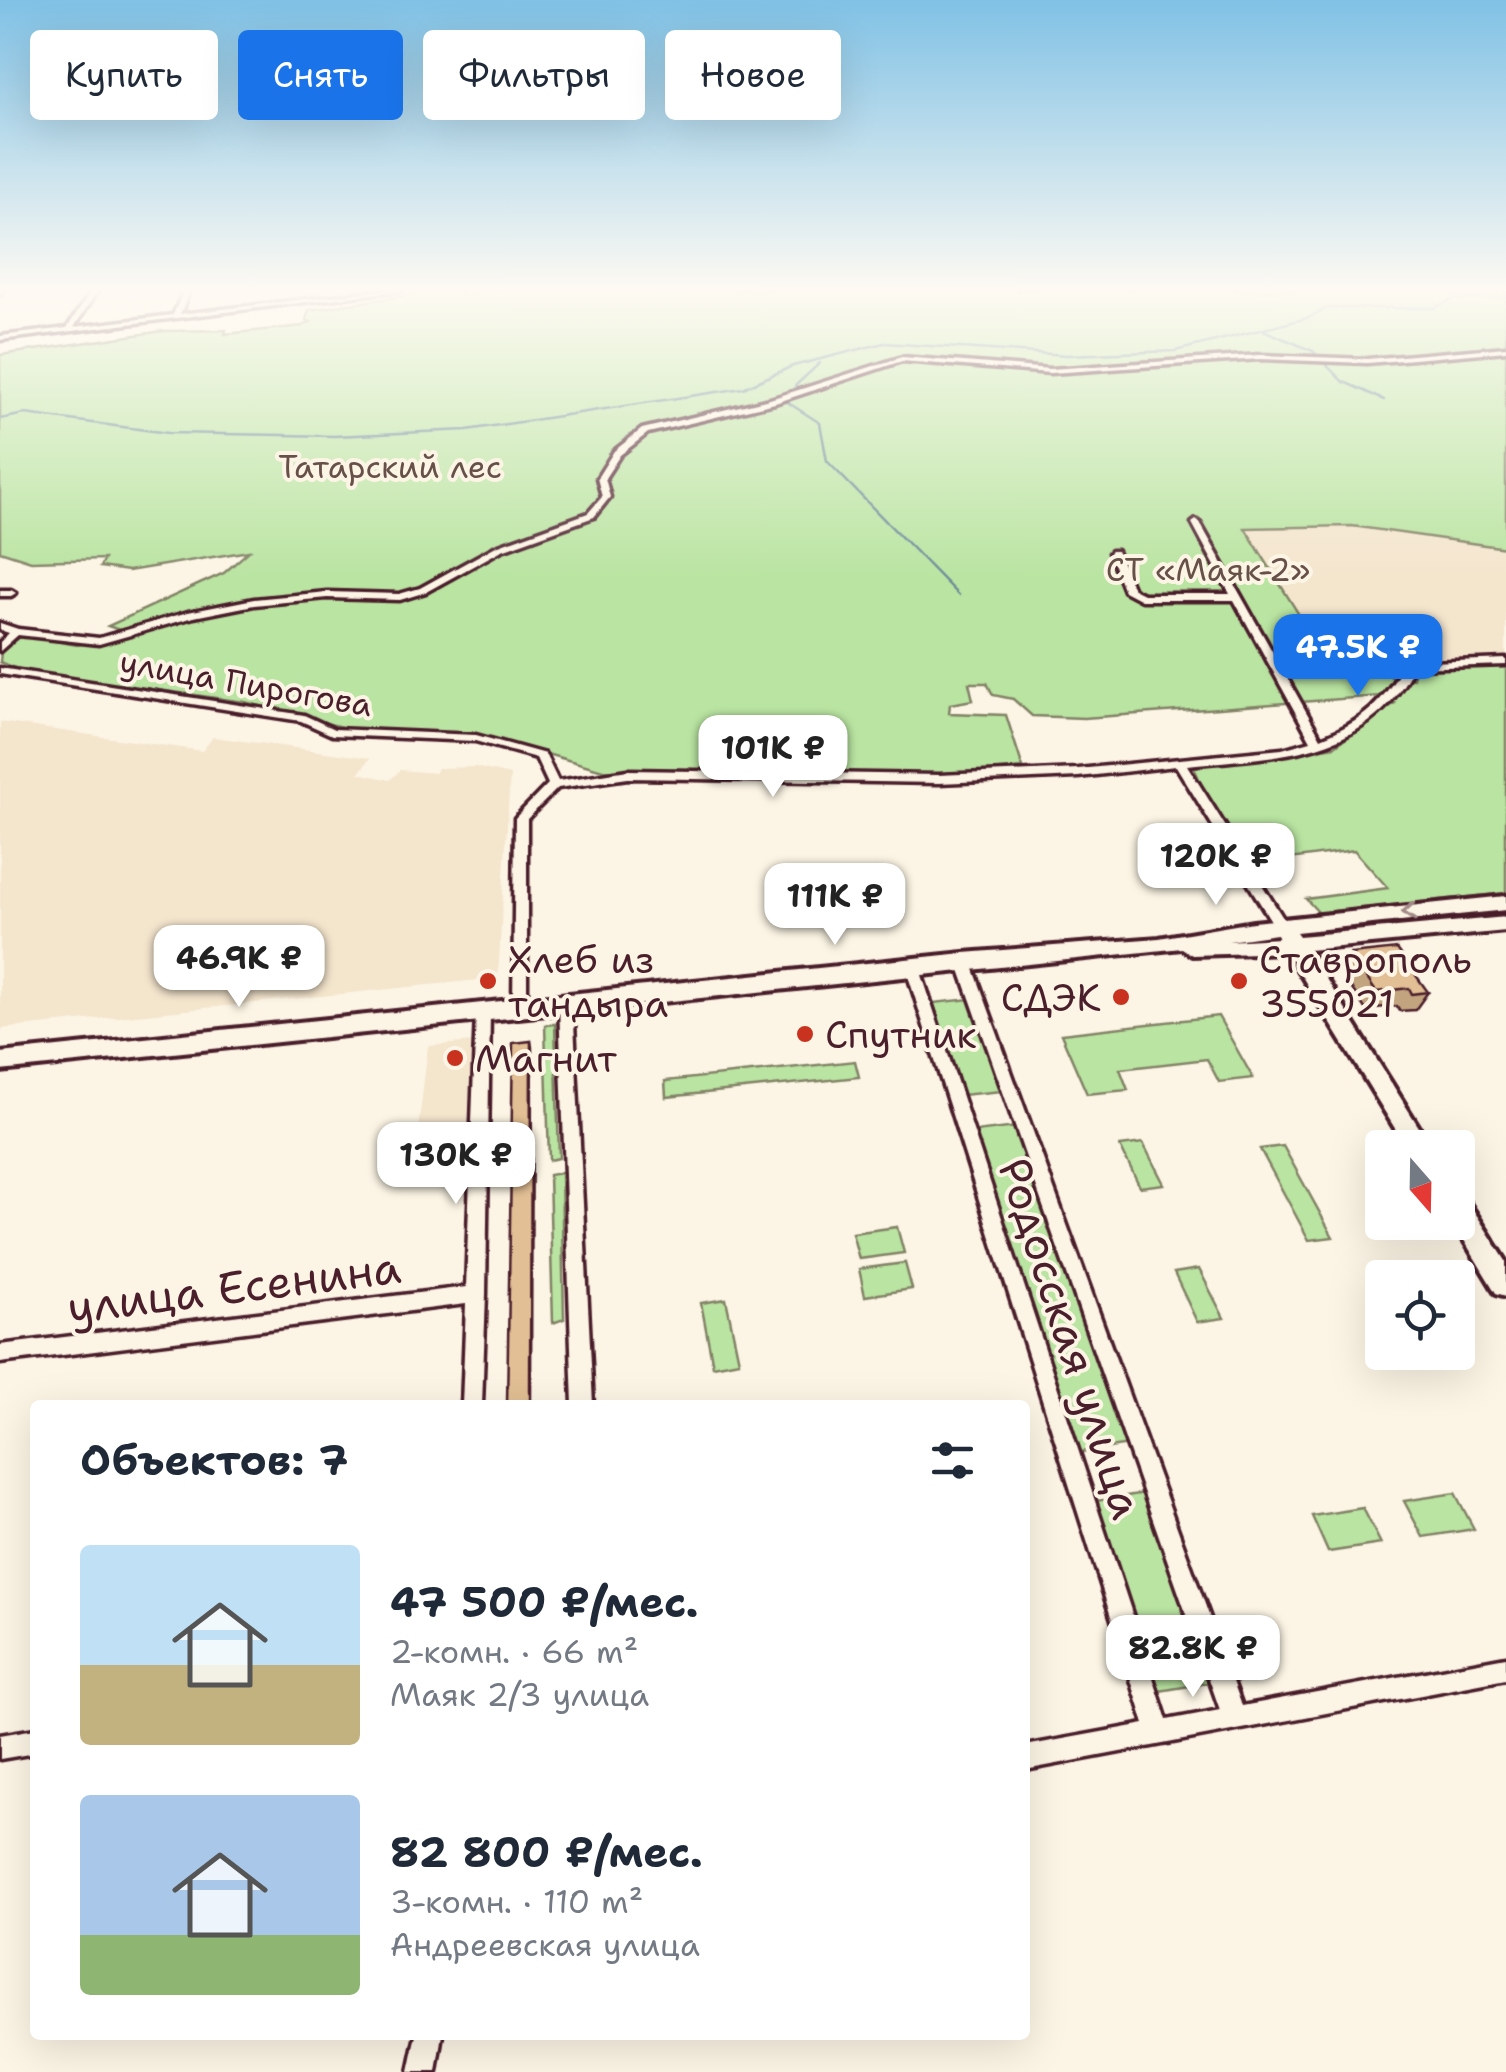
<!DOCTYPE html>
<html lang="ru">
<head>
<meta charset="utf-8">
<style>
	:root { --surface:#fff; --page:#f2f2f3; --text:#1f2937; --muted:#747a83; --accent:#1a73e8 }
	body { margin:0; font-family:"Shantell Sans",sans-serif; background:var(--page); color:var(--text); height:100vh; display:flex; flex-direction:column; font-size:38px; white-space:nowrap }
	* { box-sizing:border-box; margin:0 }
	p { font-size:32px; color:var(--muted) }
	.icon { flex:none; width:55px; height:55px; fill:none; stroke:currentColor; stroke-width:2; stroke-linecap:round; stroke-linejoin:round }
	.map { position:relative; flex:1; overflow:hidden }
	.panel { position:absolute; left:30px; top:1400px; width:1000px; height:640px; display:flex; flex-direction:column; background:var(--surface); border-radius:10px; box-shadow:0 10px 40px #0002 }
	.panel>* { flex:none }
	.banner { position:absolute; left:30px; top:30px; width:1000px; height:90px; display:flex; gap:20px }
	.needle { width:65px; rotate:160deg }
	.controls { position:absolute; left:1365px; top:1130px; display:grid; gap:20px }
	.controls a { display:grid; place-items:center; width:110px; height:110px; border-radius:10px; background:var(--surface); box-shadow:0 10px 40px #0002; font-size:50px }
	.price { position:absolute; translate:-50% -85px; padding:0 22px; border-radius:20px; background:#fff; color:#222; font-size:32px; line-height:65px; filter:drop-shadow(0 2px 5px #0008) }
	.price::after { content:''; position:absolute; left:50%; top:60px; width:30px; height:22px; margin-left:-15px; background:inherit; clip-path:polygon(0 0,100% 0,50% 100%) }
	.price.on { background:var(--accent); color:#fff }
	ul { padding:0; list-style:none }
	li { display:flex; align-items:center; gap:30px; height:250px; padding:0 50px }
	li span { display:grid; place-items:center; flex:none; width:280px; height:200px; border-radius:10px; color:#555 }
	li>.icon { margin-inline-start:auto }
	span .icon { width:120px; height:120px; fill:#fffc; stroke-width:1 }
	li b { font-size:42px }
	h2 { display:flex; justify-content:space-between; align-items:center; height:120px; padding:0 50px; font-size:42px }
	.chip { padding:0 35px; border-radius:10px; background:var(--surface); box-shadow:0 10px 40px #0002; font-size:35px; line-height:90px }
	.chip.on { background:var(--accent); color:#fff }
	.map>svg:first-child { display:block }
	.built { fill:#f4e5cd }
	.green { fill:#b9e4a1; stroke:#828266; stroke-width:2.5 }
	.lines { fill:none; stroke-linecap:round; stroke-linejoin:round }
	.stream { stroke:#6d8c98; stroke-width:2.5 }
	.street-casing { stroke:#4a1f2b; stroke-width:7 }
	.secondary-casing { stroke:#4a1f2b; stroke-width:8 }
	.street { fill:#fcf5e5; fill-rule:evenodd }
	.secondary { fill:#fcf5e5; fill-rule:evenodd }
	.wall { fill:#c2a47f; stroke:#4a1f2b; stroke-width:2.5 }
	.shaded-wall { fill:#9e8668; stroke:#4a1f2b; stroke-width:2.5 }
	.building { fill:#e2bf94; stroke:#4a1f2b; stroke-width:2.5 }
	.oneway { stroke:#a38a88 }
	.poi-dot { fill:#c8321e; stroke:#fcf5e5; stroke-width:4 }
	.labels { text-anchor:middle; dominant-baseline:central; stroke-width:8; stroke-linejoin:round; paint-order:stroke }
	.far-park-label { font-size:32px; fill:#665048; stroke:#fcf5e5 }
	.far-street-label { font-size:32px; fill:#4a1f2b; stroke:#fcf5e5 }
	.poi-label { font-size:38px; fill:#4a1f2b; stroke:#fcf5e5; text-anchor:start }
	.near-street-label { font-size:45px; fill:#4a1f2b; stroke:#fcf5e5 }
</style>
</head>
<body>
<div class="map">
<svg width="1506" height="2072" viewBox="0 0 1506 2072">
	<rect width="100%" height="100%" fill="#fcf5e5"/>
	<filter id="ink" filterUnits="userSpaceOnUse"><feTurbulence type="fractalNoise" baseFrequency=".01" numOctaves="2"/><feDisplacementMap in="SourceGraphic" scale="20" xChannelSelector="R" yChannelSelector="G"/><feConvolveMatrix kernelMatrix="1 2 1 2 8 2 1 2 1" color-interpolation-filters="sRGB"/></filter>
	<g filter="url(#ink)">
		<g class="built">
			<path d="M1352,526L1506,548V659L1329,663L1244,528Z"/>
			<path d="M0,722L202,751L213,737L370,758L359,773L390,780L400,770L435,773L438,768L475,767L510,775L498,978L0,1029Z"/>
			<path d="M473,1042L465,1169L413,1173L428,1046Z"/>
		</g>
		<g class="green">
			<path d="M443,290H461L459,295L494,290H1506V548L1352,526L1245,528L1329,663L1379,661L1391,676L1413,678L1416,668L1506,664V893L1319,913L1306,899L1388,888L1354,850L1253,864L1204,791L1194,767L1335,746L1395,703L1381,696L1084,718L1032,716L1013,699L993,695L987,683H969L973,700L950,704L949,713L1006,715L1023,768L938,776L603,770L473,733L353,730L245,702L21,671L0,662L1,652L23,635L77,645L131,634L108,626L224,573L249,551L128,571L100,567L104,559L31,561L0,551V355L163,331L226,330L225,334L303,326L311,322L306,320L309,310Z"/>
			<path d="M1506,908V917L1299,938L1294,931Z"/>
			<path d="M970,999L1001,1091H1002L962,1095L933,1003Z"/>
			<path d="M1218,1016L1253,1078L1219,1082L1207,1059L1120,1069L1128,1090L1087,1094L1061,1034Z"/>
			<path d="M555,1024L559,1158L549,1160L545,1025Z"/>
			<path d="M855,1061L859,1077L666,1097L665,1081Z"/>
			<path d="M1016,1127L1130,1445L1080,1452L975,1132Z"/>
			<path d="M1143,1143L1164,1184L1140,1187L1120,1146Z"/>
			<path d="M1283,1146L1333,1237L1309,1240L1260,1149Z"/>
			<path d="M561,1173L564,1319L553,1323L549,1175Z"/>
			<path d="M897,1227L904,1253L859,1259L852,1233Z"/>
			<path d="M905,1263L912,1289L865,1296L859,1269Z"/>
			<path d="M1199,1269L1224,1318L1197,1322L1174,1273Z"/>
			<path d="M726,1299L739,1361L713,1366L701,1303Z"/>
			<path d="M1145,1493L1214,1682L1159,1691L1096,1501Z"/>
			<path d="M1455,1493L1474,1529L1423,1537L1404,1501Z"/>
			<path d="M1363,1508L1381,1544L1328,1552L1312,1516Z"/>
		</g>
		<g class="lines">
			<g class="stream">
				<path d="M1263,330L1313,351L1342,381L1384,400"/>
				<path d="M820,363L796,385L787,402L820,423L827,461L958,595"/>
				<path d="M0,419L25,414L168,433L334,436L467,430L743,388L793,366L884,343L1067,355L1175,351L1308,318L1327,308H1433L1454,299L1506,298"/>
			</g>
			<g class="street-casing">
				<g id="street">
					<path d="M0,290H4L0,294Z"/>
					<path d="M92,290H98L74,327L173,315L184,290H190L180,314L383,290H402L0,340V336L67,328Z"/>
					<path d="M1506,347V351L1367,363L1260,359L1050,373L902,361L775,403L648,433L620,455L605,478L610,497L594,517L502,550L426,592L400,600L327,598L254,605L194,617L99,644L18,635L0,651V642L9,633L0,630V623L18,629L99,638L188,612L254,599L327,592L399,594L420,588L496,546L588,513L602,497L597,478L614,451L642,429L770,399L902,357L1050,369L1260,355L1367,359Z"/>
					<path d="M1196,520L1200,523L1321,738C1364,721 1383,702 1405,663L1506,659V665L1413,668C1368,759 1275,756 1187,765L1288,926L1281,931L1276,929L1176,766L1078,777L939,783L628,778L558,788L527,819V1007L520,1012L513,1007L515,818L548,784L536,758L475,741L332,735L301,721L0,674V668L304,715L334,729L476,735L545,754L558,781L628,770L939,775L1078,769L1282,749L1311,741L1234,600H1141L1124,591L1109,553L1111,551H1117L1133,589L1143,594H1230L1192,523Z"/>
					<path d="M0,590H11L16,593L11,596H0Z"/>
					<path d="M964,956L971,961L1242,1706L1506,1657V1679L1025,1770V1746L1145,1724L905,966L907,962L912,961L919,966L1167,1720L1220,1710L957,961Z"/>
					<path d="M566,998L573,1003L593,1405H573L559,1003Z"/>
					<path d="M483,1005L490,1011L486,1294L482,1405H462L466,1304L0,1363V1345L466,1287L476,1011Z"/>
					<path d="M35,1729V1753L0,1759V1735Z"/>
					<path d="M417,2035H443L437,2072H409Z"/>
				</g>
			</g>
			<g class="secondary-casing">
				<g id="secondary">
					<path d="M1506,896V910L1296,932L1299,936L1506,917V931L1308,950L1432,1148H1407L1287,952L1192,955L1182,948L0,1071V1053L964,953L1159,938L1253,922ZM1277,934L1279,938L1228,941Z"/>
					<path d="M1458,1197L1467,1200L1506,1261V1296L1496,1293L1453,1222H1458Z"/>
				</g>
			</g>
			<use href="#street" class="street"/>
			<use href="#secondary" class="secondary"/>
		</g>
		<path class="wall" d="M1351,954L1428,992L1415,1010L1400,1011L1397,1006L1365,1009L1340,971Z"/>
		<path class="shaded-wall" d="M531,1041L532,1047L531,1405H530Z"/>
		<g class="building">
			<path d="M1397,949L1428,992L1412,994L1409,988L1376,992L1351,954Z"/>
			<path d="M531,1041L530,1405H507L513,1043Z"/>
		</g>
		<defs><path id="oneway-chevron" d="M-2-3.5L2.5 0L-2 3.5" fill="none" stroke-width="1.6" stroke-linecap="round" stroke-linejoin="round" transform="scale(2.5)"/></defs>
		<use class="oneway" href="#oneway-chevron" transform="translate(1409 912) rotate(174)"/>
	</g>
	<linearGradient id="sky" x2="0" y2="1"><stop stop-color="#80c1e5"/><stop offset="0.5" stop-color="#fefaf3"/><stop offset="1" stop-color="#fefaf3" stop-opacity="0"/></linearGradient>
	<rect width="1506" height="580" fill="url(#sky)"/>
	<g class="poi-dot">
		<circle cx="488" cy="981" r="10"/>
		<circle cx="1239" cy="981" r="10"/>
		<circle cx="1121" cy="997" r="10"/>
		<circle cx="805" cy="1034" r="10"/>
		<circle cx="455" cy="1058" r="10"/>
	</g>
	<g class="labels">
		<g class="far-park-label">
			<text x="390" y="466">Татарский лес</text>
			<text x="1208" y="569">СТ «Маяк-2»</text>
		</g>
		<g class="far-street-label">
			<text transform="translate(246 683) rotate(10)">улица Пирогова</text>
		</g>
		<g class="poi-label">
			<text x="508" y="959">Хлеб из<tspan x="508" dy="44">тандыра</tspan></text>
			<text x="1259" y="959">Ставрополь<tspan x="1259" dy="44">355021</tspan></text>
			<text x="1101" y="997" text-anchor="end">СДЭК</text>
			<text x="825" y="1034">Спутник</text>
			<text x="475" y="1058">Магнит</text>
		</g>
		<g class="near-street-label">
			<text transform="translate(234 1287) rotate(-7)">улица Есенина</text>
			<text transform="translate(1071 1338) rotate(72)">Родосская улица</text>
		</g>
	</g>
</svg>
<div class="controls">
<a><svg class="needle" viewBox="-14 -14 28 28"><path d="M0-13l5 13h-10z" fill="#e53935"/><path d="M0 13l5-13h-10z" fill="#747a83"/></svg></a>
<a><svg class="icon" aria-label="locate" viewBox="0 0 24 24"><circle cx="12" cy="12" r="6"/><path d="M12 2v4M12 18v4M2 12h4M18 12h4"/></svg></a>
</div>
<b class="price on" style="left:1358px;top:699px">47.5K ₽</b>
<b class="price" style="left:773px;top:800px">101K ₽</b>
<b class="price" style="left:1216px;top:908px">120K ₽</b>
<b class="price" style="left:835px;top:948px">111K ₽</b>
<b class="price" style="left:239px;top:1010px">46.9K ₽</b>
<b class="price" style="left:456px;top:1207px">130K ₽</b>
<b class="price" style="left:1193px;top:1700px">82.8K ₽</b>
<div class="banner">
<a class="chip">Купить</a>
<a class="chip on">Снять</a>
<a class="chip">Фильтры</a>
<a class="chip">Новое</a>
</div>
<section class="panel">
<h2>Объектов: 7<svg class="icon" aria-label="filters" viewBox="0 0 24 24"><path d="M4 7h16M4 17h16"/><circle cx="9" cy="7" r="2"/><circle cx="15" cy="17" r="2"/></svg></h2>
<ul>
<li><span style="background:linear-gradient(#bfe0f5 60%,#c2b280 0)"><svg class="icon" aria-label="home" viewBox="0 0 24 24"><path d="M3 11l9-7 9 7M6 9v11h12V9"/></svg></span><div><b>47 500 ₽/мес.</b><p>2-комн. · 66 m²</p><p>Маяк 2/3 улица</p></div></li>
<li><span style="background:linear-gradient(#a9c7e8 70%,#8fb573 0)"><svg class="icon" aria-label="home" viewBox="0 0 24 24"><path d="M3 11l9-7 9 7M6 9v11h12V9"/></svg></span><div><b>82 800 ₽/мес.</b><p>3-комн. · 110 m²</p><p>Андреевская улица</p></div></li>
</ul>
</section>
</div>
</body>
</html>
